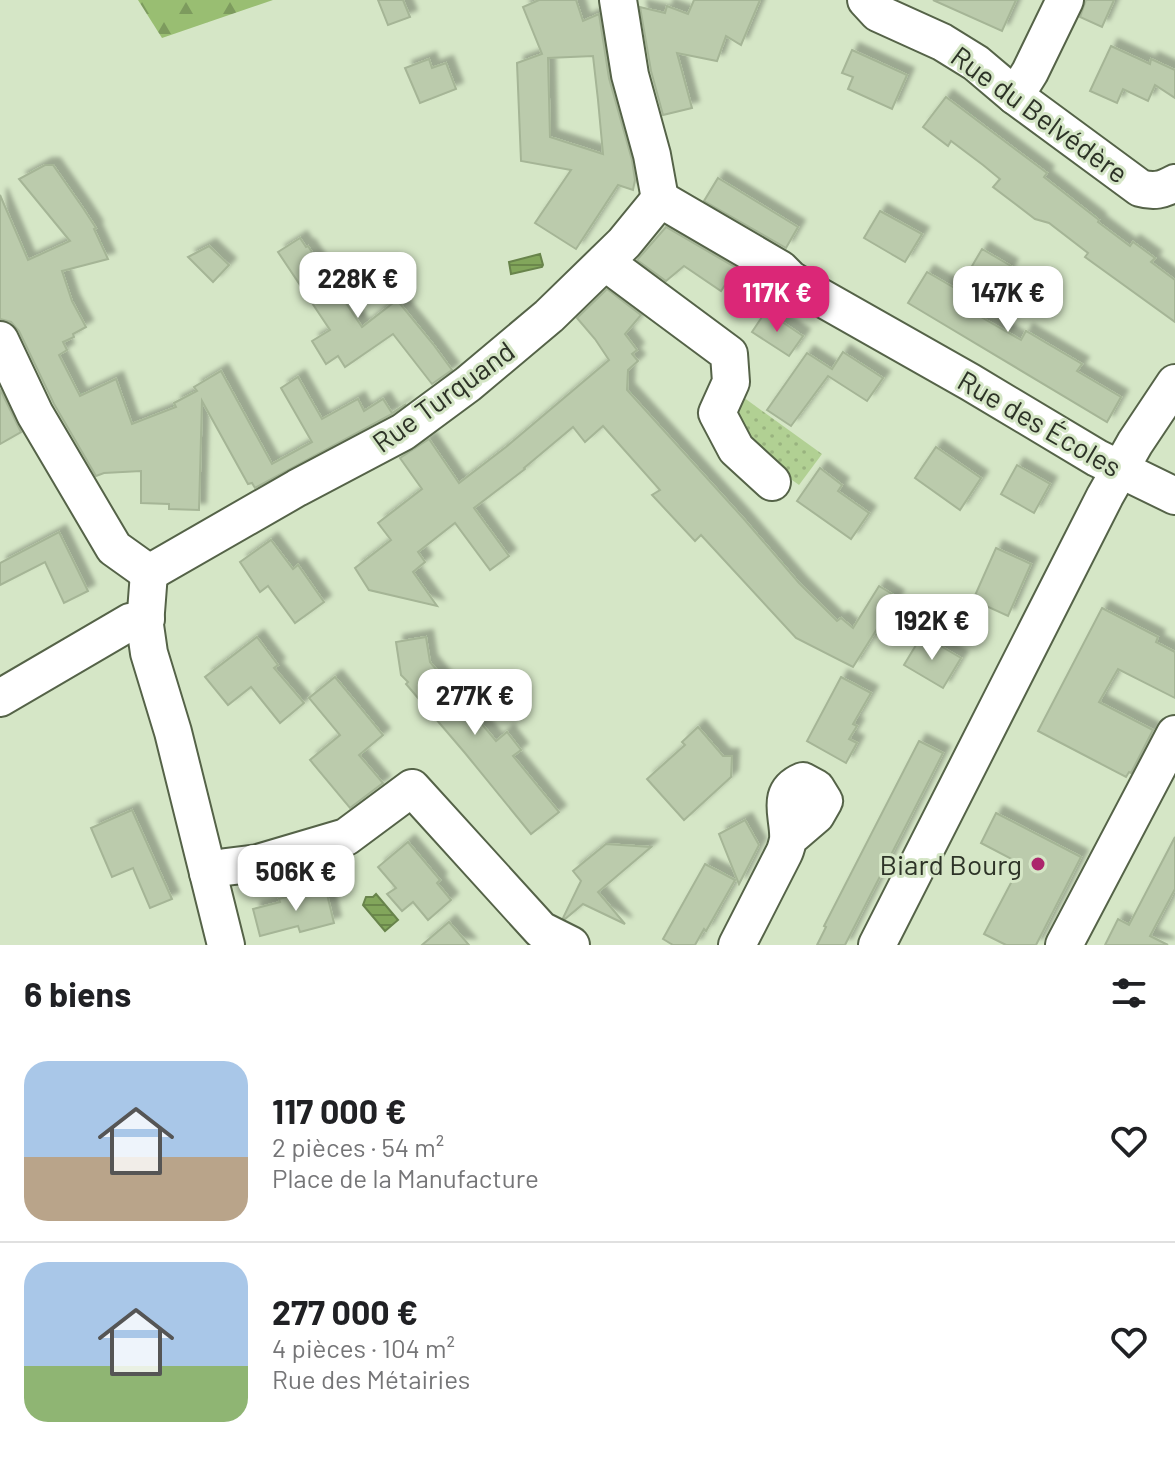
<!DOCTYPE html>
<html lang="fr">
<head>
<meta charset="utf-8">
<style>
	:root { --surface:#fff; --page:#f6f6f6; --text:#202124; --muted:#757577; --line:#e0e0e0; --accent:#db2777 }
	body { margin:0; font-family:Barlow,sans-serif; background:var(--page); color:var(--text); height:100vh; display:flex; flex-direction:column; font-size:30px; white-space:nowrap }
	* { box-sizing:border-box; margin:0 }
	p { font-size:26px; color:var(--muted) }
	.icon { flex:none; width:44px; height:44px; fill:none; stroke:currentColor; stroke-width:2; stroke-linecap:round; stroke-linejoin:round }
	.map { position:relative; height:945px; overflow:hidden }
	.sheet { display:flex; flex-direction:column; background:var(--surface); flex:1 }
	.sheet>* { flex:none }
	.price { position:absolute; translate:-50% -68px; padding:0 18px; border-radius:16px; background:#fff; color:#222; font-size:26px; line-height:52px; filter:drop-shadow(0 2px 4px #0008) }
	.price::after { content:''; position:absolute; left:50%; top:48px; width:24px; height:18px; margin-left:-12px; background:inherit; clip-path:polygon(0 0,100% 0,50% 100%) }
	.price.current { background:var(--accent); color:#fff }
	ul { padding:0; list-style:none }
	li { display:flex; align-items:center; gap:24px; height:200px; padding:0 24px }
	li+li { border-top:2px solid var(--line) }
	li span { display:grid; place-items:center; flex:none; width:224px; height:160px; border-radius:24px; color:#555 }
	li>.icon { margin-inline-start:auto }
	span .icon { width:96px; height:96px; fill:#fffc; stroke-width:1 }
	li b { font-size:34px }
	h2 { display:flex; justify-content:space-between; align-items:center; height:96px; padding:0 24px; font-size:34px }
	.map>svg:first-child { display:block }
	.forest { fill:url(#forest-firs) }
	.garden { fill:url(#garden-dots) }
	.water { fill:url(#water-rules); stroke:#68844b; stroke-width:2 }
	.building { fill:#bbcbac; stroke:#a5b596; stroke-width:2; fill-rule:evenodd; filter:url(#shadow) }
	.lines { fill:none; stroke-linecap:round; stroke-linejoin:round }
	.minor-casing { stroke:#556348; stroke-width:40 }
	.minor { stroke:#fff; stroke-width:36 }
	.poi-dot { fill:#ac266c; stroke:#d5e6c6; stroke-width:3 }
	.labels { text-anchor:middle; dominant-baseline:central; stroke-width:6; stroke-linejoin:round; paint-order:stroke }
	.street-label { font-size:28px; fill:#2d3327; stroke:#d5e6c6 }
	.poi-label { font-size:28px; fill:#2d3327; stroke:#d5e6c6; text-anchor:end }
</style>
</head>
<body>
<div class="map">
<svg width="1175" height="945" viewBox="0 0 1175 945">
	<defs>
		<pattern id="forest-firs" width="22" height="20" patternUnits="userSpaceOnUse" patternTransform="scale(2)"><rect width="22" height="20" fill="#99be72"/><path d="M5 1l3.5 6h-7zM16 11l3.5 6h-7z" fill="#7d9b5e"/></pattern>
		<pattern id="garden-dots" width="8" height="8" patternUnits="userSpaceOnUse" patternTransform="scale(2)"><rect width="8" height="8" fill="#b1d093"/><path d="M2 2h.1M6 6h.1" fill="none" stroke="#99b37f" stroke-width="1.8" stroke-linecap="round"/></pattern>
		<pattern id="water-rules" width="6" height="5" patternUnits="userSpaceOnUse" patternTransform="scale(2)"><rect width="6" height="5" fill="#82a65b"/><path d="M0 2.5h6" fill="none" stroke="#6b884b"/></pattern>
		<filter id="shadow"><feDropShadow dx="7" dy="-7" stdDeviation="2" flood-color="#0004"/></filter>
	</defs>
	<rect width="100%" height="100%" fill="#d5e6c6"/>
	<path class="forest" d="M138,0H273L162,38Z"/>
	<path class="garden" d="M743,397L822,454L799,485L759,456L730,412Z"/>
	<g class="water">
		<path d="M540,254L543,265L542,267L511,274L509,262Z"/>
		<path d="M376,894L398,920L385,931L363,905L366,897H373Z"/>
	</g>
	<g class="building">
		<path d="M378,0H403L410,17L388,25Z"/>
		<path d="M539,0H576L583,21L599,14L609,78L632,160L635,180L633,190L618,185L576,249L535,223L571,170L521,161L517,63L542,54L523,7ZM593,56L598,100L603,154L550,137L548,58Z"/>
		<path d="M694,0H760L741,45L726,36L717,61L677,53L692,108L663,115L651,71L640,7L665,13L667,6L688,14Z"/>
		<path d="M933,0H1016L1002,31Z"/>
		<path d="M1086,0H1114L1102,27L1080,17Z"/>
		<path d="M1111,46L1150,64L1151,59L1175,70V98L1155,85L1148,101L1123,89L1117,103L1090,91Z"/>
		<path d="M852,50L907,75L892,109L848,89L853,77L842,73Z"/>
		<path d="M429,59L432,68L446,63L456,89L420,103L405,68Z"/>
		<path d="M946,97L1047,173L1044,177L1099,220L1098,222L1130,246L1133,242L1155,258L1151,262L1175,280V322L1085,257L1088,253L1049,223L1035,219L993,187L1000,179L983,165L951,141L948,146L923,127Z"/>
		<path d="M45,165H53L83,208L96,228L94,229L108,259L62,271L72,301L86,327L73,334L74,337L63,342L67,350L59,355L80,396L116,379L132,424L176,407L174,403L197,391L194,387L221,371L272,464L312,442L281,388L298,377L322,419L358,399L364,411L383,399L392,413L406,404L392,414L255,488L252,483L248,484L202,401L199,510L169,509V504L141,503V471L104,473L96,476L54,404L19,331L11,322L0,319V195L28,260L70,241L19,179Z"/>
		<path d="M718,178L798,227L786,248L704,201Z"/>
		<path d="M880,211L922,234L905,262L864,238Z"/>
		<path d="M666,227L764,284L761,289L733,273L721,291L684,266L666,281L637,260Z"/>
		<path d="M300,238L306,247L308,246L362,327L397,300L433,344L452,370L432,384L393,334L345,367L338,356L326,364L312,341L330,330L278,252Z"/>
		<path d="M209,246L229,265L213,282L188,257Z"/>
		<path d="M982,249L1011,266L981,317L1021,340L1026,331L1082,364L1077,371L1121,397L1107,422L908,303L927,272L958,290Z"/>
		<path d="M607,289L641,315L625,334L637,350L632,354L638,361L628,370L627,390L743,518L799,583L837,621L841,618L853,628L879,586L897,597L853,667L796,638L701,535L695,541L652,495L660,490L603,426L585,442L573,427L524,468L525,469L474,508L509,556L490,570L455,523L418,552L425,562L413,572L437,606L369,590L355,568L391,540L378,523L422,489L400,458L429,439L459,483L506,447L609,360L595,339L577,318Z"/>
		<path d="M766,311L803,336L789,356L752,332Z"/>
		<path d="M843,352L883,378L867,401L828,376L791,426L767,410L807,353L832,369Z"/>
		<path d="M0,389L21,432L0,444Z"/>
		<path d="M936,447L981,478L960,510L915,478Z"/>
		<path d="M1017,465L1050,484L1034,513L1001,494Z"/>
		<path d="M820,468L842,485L838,491L869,513L851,539L797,501Z"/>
		<path d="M59,532L88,591L64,603L45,562L0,585V563Z"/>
		<path d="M271,540L293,569L298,565L324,602L295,623L268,586L260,592L240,562Z"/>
		<path d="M996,548L1031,564L1008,616L973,600Z"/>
		<path d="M1102,608L1158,637L1156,642L1175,652V698L1118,669L1099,702L1153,730L1131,773L1129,772L1126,777L1038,731Z"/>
		<path d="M922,635L961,658L943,688L904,665Z"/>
		<path d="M257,637L278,665L274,668L304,703L280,723L251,687L228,705L205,677Z"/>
		<path d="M426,637L430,662L496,741L507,732L521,750L513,756L559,812L531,834L465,753L406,684L408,682L401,675L396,642Z"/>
		<path d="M335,677L383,735L359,755L383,783L350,808L310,760L340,735L309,698Z"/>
		<path d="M841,677L871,693L853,724L857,726L849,739L857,743L846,763L807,741Z"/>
		<path d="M698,727L723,756H732L731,777L684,820L647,779L685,745L682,742Z"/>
		<path d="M919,741L943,753L845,945H817L826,927L824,926Z"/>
		<path d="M132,810L172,899L150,908L133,868L112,877L91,828Z"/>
		<path d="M996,813L1081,857L1036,945H1006L984,934L1021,864L981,843Z"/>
		<path d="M745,820L759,845L739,884L719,834Z"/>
		<path d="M1175,837V889L1150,936L1168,945H1105L1118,919L1129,925Z"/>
		<path d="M408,842L440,880L437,883L451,900L428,920L413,902L402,911L387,894L396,888L378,867Z"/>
		<path d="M606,844L651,847L598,892L625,924L583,904L565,919L563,918L581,881L573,871Z"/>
		<path d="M705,864L735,880L706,931L704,929L695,945H673L663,939Z"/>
		<path d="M325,886L334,923L300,932L298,926L260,936L253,909L280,902L279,899Z"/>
		<path d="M449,922L469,945H422Z"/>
	</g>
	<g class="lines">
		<g class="minor-casing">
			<g id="minor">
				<path d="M618,0L630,75L652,155L660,199"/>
				<path d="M866,0L878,13L942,42L976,63L1015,96L1140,188C1154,192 1162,190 1175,183"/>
				<path d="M1015,96L1030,72L1065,0"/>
				<path d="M660,199L780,269L790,279L813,293L970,382L1097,458L1175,496"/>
				<path d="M605,262L729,354L731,382L717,413L736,449L772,482"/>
				<path d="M0,340L35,414L114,548L149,573"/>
				<path d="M149,573L297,488L403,432L468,384L549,316L624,243L660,199"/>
				<path d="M149,573L145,625L149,653L173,732L226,945"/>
				<path d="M0,698L130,622L146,619"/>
				<path d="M208,873L226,867L258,863L346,837L412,788L541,930L571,945"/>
				<path d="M737,945L784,853C786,849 787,844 788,840C790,817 774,793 803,781L816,788L824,801L816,815L788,839"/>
				<path d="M877,945L1105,496L1135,443L1175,383"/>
				<path d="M1064,945L1175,734"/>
			</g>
		</g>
		<use href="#minor" class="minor"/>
	</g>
	<circle class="poi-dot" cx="1038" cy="864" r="8"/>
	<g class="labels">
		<g class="street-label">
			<text transform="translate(1040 114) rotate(36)">Rue du Belvédère</text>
			<text transform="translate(443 396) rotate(-36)">Rue Turquand</text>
			<text transform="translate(1040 423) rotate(30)">Rue des Écoles</text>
		</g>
		<g class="poi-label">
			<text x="1022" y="864">Biard Bourg</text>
		</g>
	</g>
</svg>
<b class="price" style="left:358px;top:320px">228K €</b>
<b class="price current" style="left:777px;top:334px">117K €</b>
<b class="price" style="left:1008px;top:334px">147K €</b>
<b class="price" style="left:932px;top:662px">192K €</b>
<b class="price" style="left:475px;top:737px">277K €</b>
<b class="price" style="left:296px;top:913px">506K €</b>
</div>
<section class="sheet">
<h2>6 biens<svg class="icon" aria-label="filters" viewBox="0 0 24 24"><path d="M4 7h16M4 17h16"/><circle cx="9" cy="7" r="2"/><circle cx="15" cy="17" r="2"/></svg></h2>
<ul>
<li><span style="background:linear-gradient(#a9c7e8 60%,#b9a48a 0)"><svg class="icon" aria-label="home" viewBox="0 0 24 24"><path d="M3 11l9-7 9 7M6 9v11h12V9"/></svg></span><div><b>117 000 €</b><p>2 pièces · 54 m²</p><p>Place de la Manufacture</p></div><svg class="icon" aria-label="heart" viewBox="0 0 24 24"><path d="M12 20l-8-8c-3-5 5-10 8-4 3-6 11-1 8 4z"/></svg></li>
<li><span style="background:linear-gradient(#a9c7e8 65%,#8fb573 0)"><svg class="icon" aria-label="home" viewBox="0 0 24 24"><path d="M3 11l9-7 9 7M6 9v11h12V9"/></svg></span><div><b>277 000 €</b><p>4 pièces · 104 m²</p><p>Rue des Métairies</p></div><svg class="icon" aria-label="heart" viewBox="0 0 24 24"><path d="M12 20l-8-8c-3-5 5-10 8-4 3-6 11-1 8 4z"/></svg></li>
</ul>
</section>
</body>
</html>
